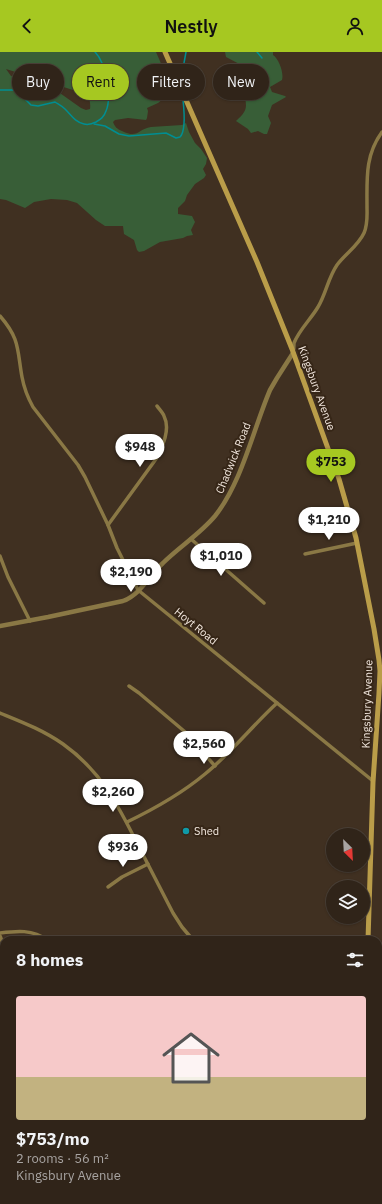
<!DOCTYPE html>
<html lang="en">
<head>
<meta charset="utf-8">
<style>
	:root { --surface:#302419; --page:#382c22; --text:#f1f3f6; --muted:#a8a4a2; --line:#4b4138; --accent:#a6c821 }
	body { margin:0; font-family:"IBM Plex Sans",sans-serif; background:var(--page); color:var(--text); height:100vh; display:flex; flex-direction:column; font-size:15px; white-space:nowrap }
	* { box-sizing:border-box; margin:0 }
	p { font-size:13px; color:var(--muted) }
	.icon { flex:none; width:22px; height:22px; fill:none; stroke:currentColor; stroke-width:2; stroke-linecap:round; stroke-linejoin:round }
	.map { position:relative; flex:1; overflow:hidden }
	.details { position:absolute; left:0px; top:884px; width:382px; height:268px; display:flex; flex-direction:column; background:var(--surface); border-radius:12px 12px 0 0; box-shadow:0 1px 3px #0004,0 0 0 1px var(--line) }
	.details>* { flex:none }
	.top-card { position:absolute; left:12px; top:12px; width:358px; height:36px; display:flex; gap:8px }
	.needle { width:26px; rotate:156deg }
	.tools { position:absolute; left:326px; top:776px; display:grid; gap:8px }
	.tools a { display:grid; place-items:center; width:44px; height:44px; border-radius:50%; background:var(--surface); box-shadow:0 1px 3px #0004,0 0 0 1px var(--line); font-size:20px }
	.price { position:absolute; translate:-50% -34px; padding:0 9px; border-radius:14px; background:#fff; color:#222; font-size:13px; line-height:26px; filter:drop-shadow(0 1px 2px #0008) }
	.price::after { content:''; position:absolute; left:50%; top:24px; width:12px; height:9px; margin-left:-6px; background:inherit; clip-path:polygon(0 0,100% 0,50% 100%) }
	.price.current { background:var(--accent); color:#111 }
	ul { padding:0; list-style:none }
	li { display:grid; align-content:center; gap:8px; height:212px; padding:0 16px }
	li+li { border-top:1px solid var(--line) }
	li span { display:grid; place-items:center; height:124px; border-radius:4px; color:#555 }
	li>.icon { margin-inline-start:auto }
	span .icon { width:72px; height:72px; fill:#fffc; stroke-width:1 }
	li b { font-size:17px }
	h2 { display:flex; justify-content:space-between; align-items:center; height:48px; padding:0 16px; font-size:17px }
	.pill { padding:0 14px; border-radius:18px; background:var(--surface); box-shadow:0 1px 3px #0004,0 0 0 1px var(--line); font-size:14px; line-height:36px }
	.pill.current { background:var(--accent); color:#111 }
	header { display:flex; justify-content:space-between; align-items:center; height:52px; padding:0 16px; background:var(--accent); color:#111; font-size:18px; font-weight:600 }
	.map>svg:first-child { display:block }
	.green { fill:#385e37; fill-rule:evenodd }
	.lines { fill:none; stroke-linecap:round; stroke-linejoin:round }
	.stream { stroke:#008e92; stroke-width:1.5 }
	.minor { stroke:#8a7845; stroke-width:3.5 }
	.tertiary { stroke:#8a7845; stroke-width:4.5 }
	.secondary { stroke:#ba9d49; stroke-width:5 }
	.culture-dot { fill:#0f9aa8; stroke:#362617; stroke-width:1.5 }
	.labels { text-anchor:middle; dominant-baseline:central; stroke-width:4; stroke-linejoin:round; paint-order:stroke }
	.street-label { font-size:11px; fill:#f4e9e0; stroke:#362617 }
	.poi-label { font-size:11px; fill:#f4e9e0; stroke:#362617; text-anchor:start }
</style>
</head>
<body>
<header><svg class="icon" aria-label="back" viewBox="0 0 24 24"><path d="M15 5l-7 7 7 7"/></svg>Nestly<svg class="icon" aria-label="person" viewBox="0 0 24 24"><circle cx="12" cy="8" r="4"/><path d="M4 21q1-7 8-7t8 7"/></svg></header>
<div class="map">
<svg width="382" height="1152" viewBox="0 0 382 1152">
	<rect width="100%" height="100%" fill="#403021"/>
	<g class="green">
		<path d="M0,0H156L173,39L158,51L147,56L148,59L147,66L146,68L128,66L115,68L113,70C115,75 117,77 122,79C138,87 138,77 151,75C161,74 172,74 182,73L186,71L189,80L195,91L201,97L207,106L206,112L203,117L206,123L204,126L195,132L187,143L185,149L178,156V162L192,164L195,170L191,178L193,183L187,184L183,186L160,190L144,199L139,200L137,198L134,188L124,182L123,174H105L96,168L77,151L67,148L51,147L34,150L25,156L6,148L0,147ZM6,17L89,43C89,48 91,52 90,57L86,58L81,56L57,39L45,36L32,28L11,24Z"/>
		<path d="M225,0H273V3C279,7 284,21 282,28L270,35L272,40L285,44L286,45L272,53L268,64L271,71L267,82H264L258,79L251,81L248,77L236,69C248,58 247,56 244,40L250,36C248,29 250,24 249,17L226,5Z"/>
	</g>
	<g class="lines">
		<g class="stream">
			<path d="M257,0L262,6"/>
			<path d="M185,36L184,11L186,0"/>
			<path d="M0,38H16L31,53L38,54L55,50C58,52 62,54 65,57C71,63 75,70 84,72C88,73 92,72 96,70C101,67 104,65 106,59C112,45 106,11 95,0"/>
			<path d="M94,72L105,74L119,82L129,84L166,81L176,86L180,85C186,79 184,57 183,48"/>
			<path d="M0,1135H4"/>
			<path d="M37,1148L39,1152"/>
		</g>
		<g class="minor">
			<path d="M0,264C20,287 17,297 22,325C24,336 28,346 33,355L78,413L85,425L108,473L117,496L138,538L373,729"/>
			<path d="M293,300C294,297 294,293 294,291C299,278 311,267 318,255C326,242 328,226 337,213C345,202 358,194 364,181C368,172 367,163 367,154C367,127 365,103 382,80"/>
			<path d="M108,473L156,407C162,395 171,378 164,364C163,361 159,357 157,354"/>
			<path d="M191,487L264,551"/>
			<path d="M305,502L357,491"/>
			<path d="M0,504L8,525L30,569"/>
			<path d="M129,634L139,641L184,679L215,714"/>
			<path d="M0,661C22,670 43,678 63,692C101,719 118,753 138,793C150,816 161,838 173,861L182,875L193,888"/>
			<path d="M127,770C154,757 181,742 205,722C231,701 252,674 277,651"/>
			<path d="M108,835L122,825L148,812"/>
			<path d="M0,881C16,879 33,877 47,888"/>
			<path d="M0,884L4,894"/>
			<path d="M0,958L4,940"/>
			<path d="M378,958H382"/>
			<path d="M0,979L4,981"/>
			<path d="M0,1064L4,1062"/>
			<path d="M378,1146L382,1148"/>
		</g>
		<path class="tertiary" d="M0,574L48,565L123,549C140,543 150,523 163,511C179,495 200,482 215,464C242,430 253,378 270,338L277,326L293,301"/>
		<g class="secondary">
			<path d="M165,0L257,210L292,297L339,427L356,486L374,577L379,608L380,619L379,641L373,730L368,888"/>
			<path d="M378,1046L382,1069"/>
		</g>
	</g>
	<circle class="culture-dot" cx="186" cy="779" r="4"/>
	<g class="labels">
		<g class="street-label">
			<text transform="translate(317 336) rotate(70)">Kingsbury Avenue</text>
			<text transform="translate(233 406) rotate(-68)">Chadwick Road</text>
			<text transform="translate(196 574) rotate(39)">Hoyt Road</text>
			<text transform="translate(367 652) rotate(-88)">Kingsbury Avenue</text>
		</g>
		<g class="poi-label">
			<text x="194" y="779">Shed</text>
		</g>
	</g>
</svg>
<div class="tools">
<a><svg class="needle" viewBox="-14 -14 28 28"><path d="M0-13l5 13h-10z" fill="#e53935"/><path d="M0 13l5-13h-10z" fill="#a8a4a2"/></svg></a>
<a><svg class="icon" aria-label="layers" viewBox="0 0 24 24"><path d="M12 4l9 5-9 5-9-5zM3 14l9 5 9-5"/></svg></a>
</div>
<b class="price" style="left:140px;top:416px">$948</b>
<b class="price current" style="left:331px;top:431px">$753</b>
<b class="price" style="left:329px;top:489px">$1,210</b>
<b class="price" style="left:221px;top:525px">$1,010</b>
<b class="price" style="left:131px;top:541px">$2,190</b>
<b class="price" style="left:204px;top:713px">$2,560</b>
<b class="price" style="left:113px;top:761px">$2,260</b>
<b class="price" style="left:123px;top:816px">$936</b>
<div class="top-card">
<a class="pill">Buy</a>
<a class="pill current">Rent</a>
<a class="pill">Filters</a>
<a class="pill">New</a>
</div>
<section class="details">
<h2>8 homes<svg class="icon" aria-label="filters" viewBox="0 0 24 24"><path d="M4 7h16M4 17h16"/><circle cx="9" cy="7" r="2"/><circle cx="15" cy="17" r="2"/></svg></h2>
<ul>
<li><span style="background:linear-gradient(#f6c9c9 65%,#c2b280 0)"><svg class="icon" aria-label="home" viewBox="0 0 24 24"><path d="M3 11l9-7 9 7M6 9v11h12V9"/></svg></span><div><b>$753/mo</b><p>2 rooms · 56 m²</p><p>Kingsbury Avenue</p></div></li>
</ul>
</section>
</div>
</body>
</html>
